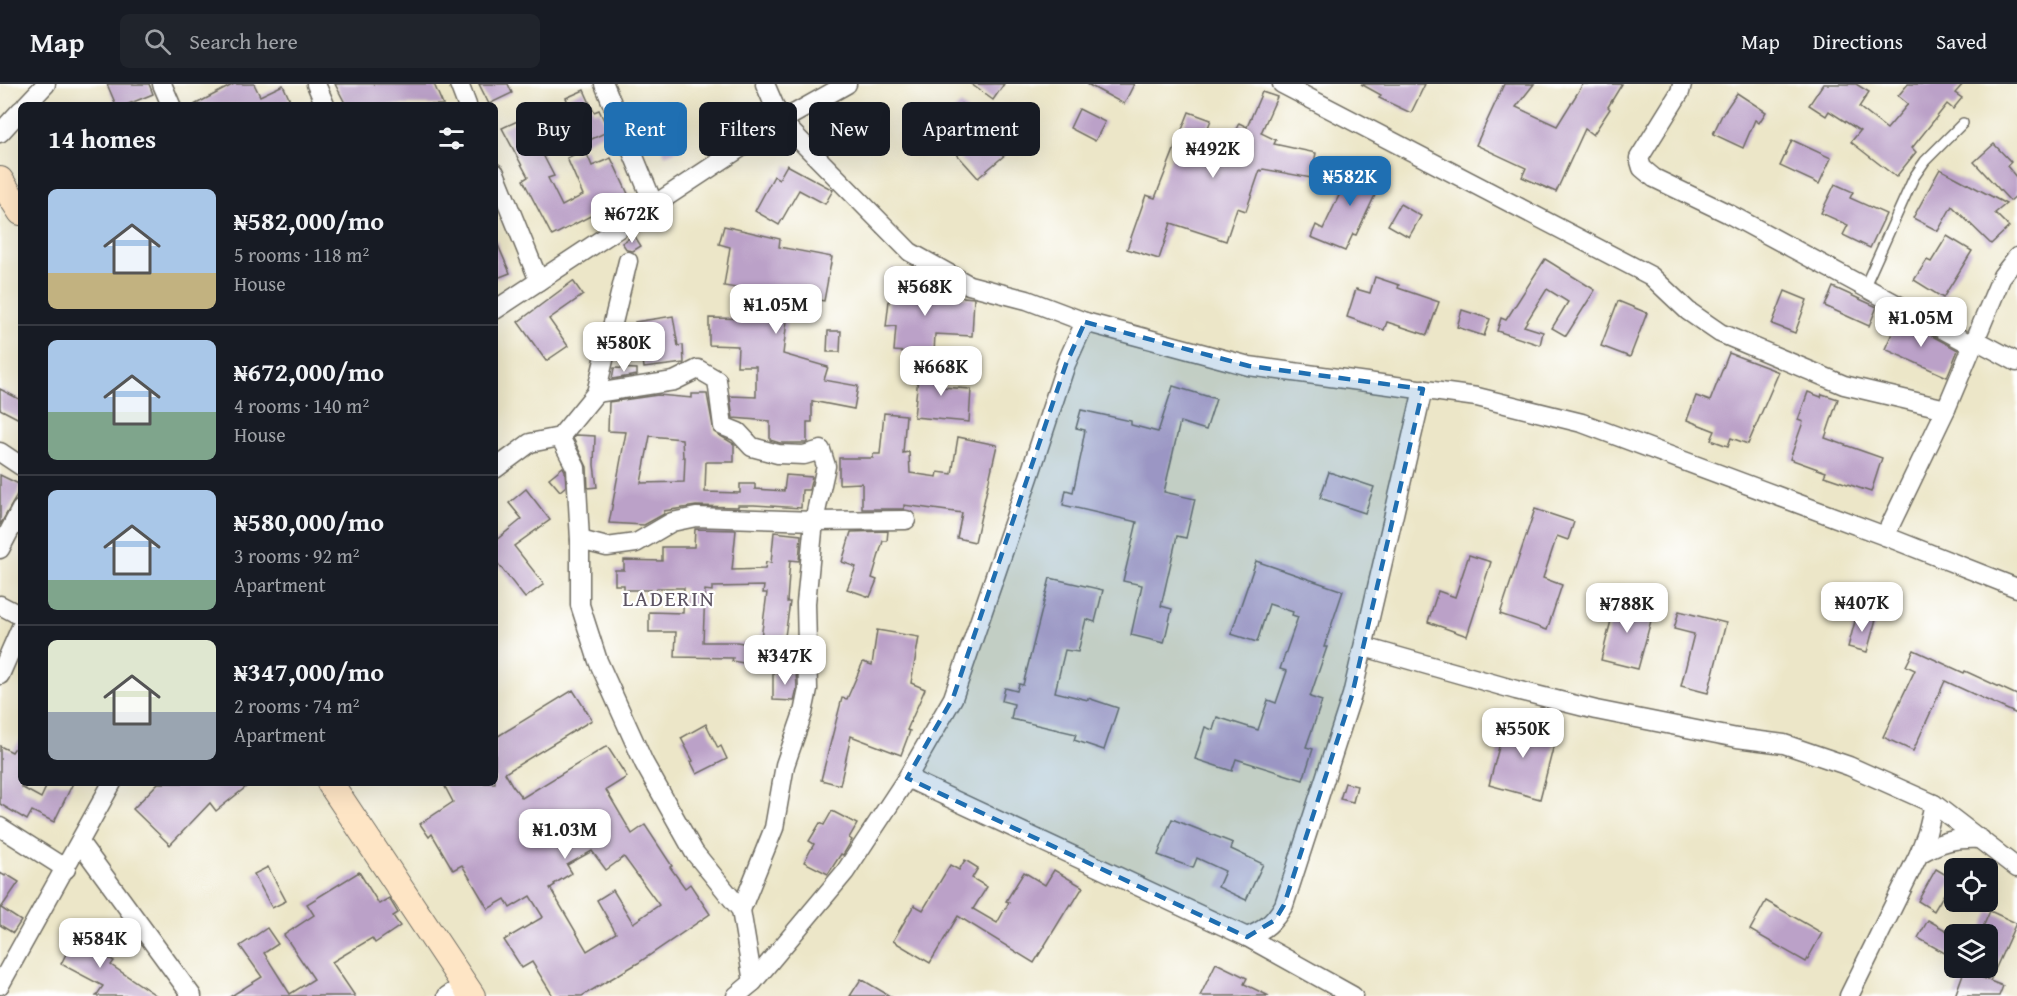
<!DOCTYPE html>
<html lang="en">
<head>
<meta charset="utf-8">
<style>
	:root { --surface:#171b24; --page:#20242c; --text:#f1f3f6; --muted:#9ea1a6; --line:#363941; --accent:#1f6fb2 }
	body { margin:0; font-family:"Gentium Book Plus",serif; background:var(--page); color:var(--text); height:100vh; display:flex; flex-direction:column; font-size:22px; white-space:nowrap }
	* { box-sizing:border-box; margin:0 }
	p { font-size:20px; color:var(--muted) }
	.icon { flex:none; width:33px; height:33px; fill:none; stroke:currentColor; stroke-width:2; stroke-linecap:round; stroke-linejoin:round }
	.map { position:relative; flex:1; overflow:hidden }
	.panel { position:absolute; left:18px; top:18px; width:480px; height:684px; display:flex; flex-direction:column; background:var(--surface); border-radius:9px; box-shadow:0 6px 24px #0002 }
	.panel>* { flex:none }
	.guide { position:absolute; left:516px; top:18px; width:570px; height:54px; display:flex; gap:12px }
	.controls { position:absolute; left:1944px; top:774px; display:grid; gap:12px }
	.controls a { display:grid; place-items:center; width:54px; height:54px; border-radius:9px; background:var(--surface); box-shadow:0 6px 24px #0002; font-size:30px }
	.price { position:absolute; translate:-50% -51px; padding:0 14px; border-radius:12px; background:#fff; color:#222; font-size:20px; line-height:39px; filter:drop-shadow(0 2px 3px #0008) }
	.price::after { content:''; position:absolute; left:50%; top:36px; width:18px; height:14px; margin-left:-9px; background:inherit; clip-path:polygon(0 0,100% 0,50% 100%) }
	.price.selected { background:var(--accent); color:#fff }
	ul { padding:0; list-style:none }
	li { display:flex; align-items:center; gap:18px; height:150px; padding:0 30px }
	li+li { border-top:2px solid var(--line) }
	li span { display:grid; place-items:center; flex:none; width:168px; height:120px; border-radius:9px; color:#555 }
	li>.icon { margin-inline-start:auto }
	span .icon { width:72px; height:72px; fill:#fffc; stroke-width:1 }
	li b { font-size:26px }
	h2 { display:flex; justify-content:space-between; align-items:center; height:72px; padding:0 30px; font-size:26px }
	.chip { padding:0 21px; border-radius:9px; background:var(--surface); box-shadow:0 6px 24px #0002; font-size:21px; line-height:54px }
	.chip.selected { background:var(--accent); color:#fff }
	header { display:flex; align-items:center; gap:36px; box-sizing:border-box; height:84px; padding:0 30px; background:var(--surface); border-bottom:2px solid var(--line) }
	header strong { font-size:28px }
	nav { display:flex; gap:33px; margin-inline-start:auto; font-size:21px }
	.search { width:420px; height:54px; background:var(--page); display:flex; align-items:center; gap:15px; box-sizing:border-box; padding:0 21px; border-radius:9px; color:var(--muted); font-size:22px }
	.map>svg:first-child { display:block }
	.building { fill:#bba1c8; fill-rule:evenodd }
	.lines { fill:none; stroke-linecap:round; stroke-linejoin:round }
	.lane-casing { stroke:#6f6c62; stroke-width:12 }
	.street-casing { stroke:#6f6c62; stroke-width:21 }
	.secondary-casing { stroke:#6f6c62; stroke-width:28 }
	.lane { stroke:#fff; stroke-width:9 }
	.street { stroke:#fff; stroke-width:18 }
	.secondary { stroke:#fee5c5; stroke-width:26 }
	.marked { fill:#1f6fb2; fill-opacity:0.2; stroke:#1f6fb2; stroke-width:4.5; stroke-dasharray:12 8; stroke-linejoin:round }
	.labels { text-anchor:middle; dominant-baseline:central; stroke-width:4.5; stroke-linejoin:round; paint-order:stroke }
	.quarter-label { font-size:22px; letter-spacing:1.5px; fill:#5d5462; stroke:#fff }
</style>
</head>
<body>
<header>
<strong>Map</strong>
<div class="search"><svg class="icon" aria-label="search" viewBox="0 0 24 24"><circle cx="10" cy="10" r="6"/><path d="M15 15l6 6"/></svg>Search here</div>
<nav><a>Map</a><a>Directions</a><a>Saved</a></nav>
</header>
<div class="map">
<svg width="2017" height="912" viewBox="0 0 2017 912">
	<rect width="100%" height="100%" fill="#fff"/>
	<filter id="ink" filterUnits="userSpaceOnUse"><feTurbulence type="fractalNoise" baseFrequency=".0167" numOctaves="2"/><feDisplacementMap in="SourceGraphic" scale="12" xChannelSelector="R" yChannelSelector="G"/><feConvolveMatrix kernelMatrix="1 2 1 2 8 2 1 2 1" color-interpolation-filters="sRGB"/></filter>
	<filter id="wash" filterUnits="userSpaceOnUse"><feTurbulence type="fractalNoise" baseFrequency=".008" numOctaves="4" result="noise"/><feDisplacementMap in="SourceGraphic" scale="24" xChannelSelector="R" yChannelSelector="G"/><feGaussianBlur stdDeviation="1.35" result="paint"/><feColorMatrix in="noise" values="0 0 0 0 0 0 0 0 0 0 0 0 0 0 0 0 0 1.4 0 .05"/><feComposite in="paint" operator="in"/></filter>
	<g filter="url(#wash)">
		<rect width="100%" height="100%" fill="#ece6c8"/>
		<g id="blocks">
			<g class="building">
				<path d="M107,0H149L153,10L126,21H116Z"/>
				<path d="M234,0H254L260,12L283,1L292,21H194Z"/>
				<path d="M335,0H434L443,21H346Z"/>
				<path d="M479,0H508L512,9L489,20Z"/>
				<path d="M971,0H1004L993,16Z"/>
				<path d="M1087,0H1134L1124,20Z"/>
				<path d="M1361,0H1425L1411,29L1379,14L1381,11Z"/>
				<path d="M1504,0H1534L1516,23L1557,42L1583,0H1622L1608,23L1610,25L1593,51L1585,45L1556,108L1522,93L1526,84L1476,61Z"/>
				<path d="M1823,0H1856L1869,8L1859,23L1887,45L1908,20L1898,12L1908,0H1963L1955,9L1962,14L1953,25L1947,20L1912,64L1916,68L1896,93L1851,58L1860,47L1829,27L1826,32L1809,21Z"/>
				<path d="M584,6L594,28L599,26L609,47L575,63L565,42L576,37L566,14Z"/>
				<path d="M1262,8L1277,13L1261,49L1276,56L1274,60L1316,69L1311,94L1263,85L1262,87L1260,86L1246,127L1237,124L1226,157L1171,139L1159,175L1127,165L1146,111L1155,114L1189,28L1211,36L1205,51L1229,60L1239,39L1247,43Z"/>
				<path d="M1737,9L1766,28L1759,39L1755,36L1743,64L1713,50L1722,31Z"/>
				<path d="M961,20L977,39L992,26L1020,58L978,94L946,58L939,64L927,50Z"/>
				<path d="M665,25L681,65L665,71L649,31Z"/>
				<path d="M1079,25L1105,38L1095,57L1070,44Z"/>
				<path d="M524,34L554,92L548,94L562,122L583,111L567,74L585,65L592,82L611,74L629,112L552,152L523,96L528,93L502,44Z"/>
				<path d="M728,34L737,53L717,65L707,44Z"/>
				<path d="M1792,56L1831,74L1819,100L1780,82Z"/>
				<path d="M1994,60L2011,78L2007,82L2017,94V111L2010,117L1974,78Z"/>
				<path d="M1356,76L1385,90L1356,151L1353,150L1345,167L1311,153L1316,141L1323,145Z"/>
				<path d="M787,81L833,106L825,120L799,106L779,141L755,127L774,92L779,95Z"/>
				<path d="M1940,85L2006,120L1995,129L2009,143L1991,160L1952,122L1938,147L1913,134Z"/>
				<path d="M1835,100L1853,108L1850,114L1886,130L1870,164L1843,151L1848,141L1821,129Z"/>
				<path d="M1400,120L1421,132L1409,153L1388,141Z"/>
				<path d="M724,142L780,155L779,163L832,173L824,217L790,211L783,270L828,283L824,296L858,302L854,325L812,317V338H807V359H780L770,356V337L733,334L730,312L756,313V282H737L738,262L709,261V234L770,235L773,210L724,202L730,163L719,160Z"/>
				<path d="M634,151L641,162L633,167L627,166L622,159Z"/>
				<path d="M1947,152L1972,167L1943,214L1914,196L1927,176L1931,178Z"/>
				<path d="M495,154L510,189L495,195Z"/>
				<path d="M1545,175L1595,206L1566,252L1552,244L1568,218L1547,205L1524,242L1543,248L1540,261L1497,247L1501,234L1506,236Z"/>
				<path d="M892,184L912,193L903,211L941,215V211L974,214L972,252L935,250L934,270L894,267L896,242L886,243L891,199L886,196Z"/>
				<path d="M1375,193L1399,201L1398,204L1439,218L1427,251L1387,238L1384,246L1347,233L1356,205L1370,209Z"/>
				<path d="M573,197L583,211L549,235L568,262L546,277L518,238Z"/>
				<path d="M1833,203L1877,223L1869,242L1825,222Z"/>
				<path d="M1785,207L1807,216L1795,249L1772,240Z"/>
				<path d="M1618,217L1647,229L1630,273L1601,262Z"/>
				<path d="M1462,226L1490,235L1484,252L1457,243Z"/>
				<path d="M673,232L678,262L683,261L684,279L644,284L641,258L638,259L635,238Z"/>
				<path d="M1899,234L1958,266L1947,293L1885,265Z"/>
				<path d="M828,247H841L840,268H827Z"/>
				<path d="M1729,269L1779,288L1748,360L1731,354L1728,362L1711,356L1715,347L1687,336L1696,312L1710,317Z"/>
				<path d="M926,275H942L941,303L971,305L969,338L914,333L918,293L925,294Z"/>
				<path d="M614,284L637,285V291L612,295Z"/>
				<path d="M1173,302L1216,315L1206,346L1180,338L1164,408L1195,415L1186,454L1177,452L1161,522L1172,525L1164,559L1131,551L1142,501L1123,497L1137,438L1063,421L1066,406L1073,408L1083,362H1082L1085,346L1076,344L1081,326L1131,337V341L1158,348Z"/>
				<path d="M0,305L21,316V336L0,325Z"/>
				<path d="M1808,308L1821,313L1822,310L1838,315L1825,354L1882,374L1871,408L1824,392L1826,388L1790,375L1803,338L1798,336Z"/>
				<path d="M692,310H707L714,348L734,360V378H706L705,408L740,409V400H755V405L784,407L786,391L812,393L809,406H802L801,424L754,421H738V423L696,422L664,427V430L644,441L609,439L626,348L608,347L609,318L658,311L692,314ZM650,352L682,355L683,373H685L684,398L641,399Z"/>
				<path d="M884,329L906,331L903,369L909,368L910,389L937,393L938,388L952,390L958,353L997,361L975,458L957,454L962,429L904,421V425H862V399L839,400V374H873V370H880Z"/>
				<path d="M576,351L595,352L594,381L597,403L588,404L587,383L573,354Z"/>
				<path d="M563,383L565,387L566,402L560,407L549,394Z"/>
				<path d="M1329,388L1374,403L1365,429L1320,414Z"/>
				<path d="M0,391L21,401L15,415L0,441Z"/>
				<path d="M526,405L550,436L514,462L544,500L525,514L495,476V457L522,435L509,419Z"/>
				<path d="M1535,425L1574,438L1568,456L1557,452L1543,494L1562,501L1547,546L1500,530Z"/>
				<path d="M695,445L736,446L732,486L765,485L766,478L771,479L774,448L801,451L799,477L790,476L787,518H790L783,566H786L783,586L732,577L733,574L675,573L676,548H649V528L683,529L684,504H657L656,506H624V501H615V486H624V476L662,477V463H694ZM764,502L763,509H767L760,562L737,558H703L705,506L712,507V503Z"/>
				<path d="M888,447L887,457H883L872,494L877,496L870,513L847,505L856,483L842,478L851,448Z"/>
				<path d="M1469,471L1491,478L1467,552L1428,538L1438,507L1455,513Z"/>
				<path d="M1256,477L1343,507L1324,563H1327L1310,613L1322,617L1306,663L1313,665L1303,696L1236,675L1232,687L1195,675L1205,643L1213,646L1217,633L1258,646L1268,616L1276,619L1287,587L1280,585L1298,533L1292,531L1293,528L1269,520L1257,558L1231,550Z"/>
				<path d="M1050,494L1103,506L1095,538L1086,535L1078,568L1065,566L1055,608L1088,616V614L1118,624L1104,666L1074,656L1076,650L1011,635L1014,620L1002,617L1005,604L1017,607L1019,600L1023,601Z"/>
				<path d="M1617,513L1642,519L1641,526L1653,529L1638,585L1601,576Z"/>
				<path d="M1679,527L1726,539L1708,609L1681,602L1694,550L1674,545Z"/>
				<path d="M1857,530L1876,535L1867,568L1848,563Z"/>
				<path d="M877,546L919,553L911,599L925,605L907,646L910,647L901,671L851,652L840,701L821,696L842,614L847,615L863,578L872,581Z"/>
				<path d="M1914,566L1964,589L1965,587L2017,611V630L1945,597L1913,667L1883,653L1915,586L1906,582Z"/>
				<path d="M773,588H796L797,604L794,617L773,616Z"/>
				<path d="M573,606L592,636L505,689L512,701L522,714L607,662L627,693L606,706L632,750L645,741L672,782L670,783L685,804L690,800L710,830L638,879L582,912H553L532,878L522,884L504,856L543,833L530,812L510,824L505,815L488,825L462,781L453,786L432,750L429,753L420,740L453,718L443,699H495V654ZM592,767L606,786L624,773L659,821L633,839L613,806L597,816L616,849L587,867L550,804L555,801L554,800L572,789L567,781Z"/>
				<path d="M1506,636L1557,649L1540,715L1489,701Z"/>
				<path d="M706,640L718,664L721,662L727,675L697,690L691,678L693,677L681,654Z"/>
				<path d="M21,655V703L41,714L48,699H73L54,738L32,727L27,736L0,720V662L12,668Z"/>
				<path d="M158,699H251L216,727L210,719L170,761L133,725Z"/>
				<path d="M1345,699L1357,702L1353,718L1340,715Z"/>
				<path d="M832,727L857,740L849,754L852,756L843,771L841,770L828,790L804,778L814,760L809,757L820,739L824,741Z"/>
				<path d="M1172,735L1233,759L1231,765L1263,780L1246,816L1218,803L1225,787L1197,774L1193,784L1158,771Z"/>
				<path d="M965,776L978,784L972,794L987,803L973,825L997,839L1009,818L1006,817L1024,788L1045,801L1054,786L1083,803L1072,821L1070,820L1034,879L958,832L930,879L893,857L914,821L923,826L950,781L959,786Z"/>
				<path d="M268,783L286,817L272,824L254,790Z"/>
				<path d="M1936,785L1953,795L1934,827L1918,817Z"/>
				<path d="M359,788L379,820L389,814L398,829L393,832L400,842L375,859L372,854L332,878L355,912H231L262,893L240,862L267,844L278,860L264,869L290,910L314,895L284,851L314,831L307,820Z"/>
				<path d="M0,789L5,792L6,790L19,798L1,824L21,837L13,849L0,841Z"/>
				<path d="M1766,817L1822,849L1806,878L1750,846Z"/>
				<path d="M1990,827L2016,839L1990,897L2003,902L1999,912H1955L1964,887L1988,896V850H1980Z"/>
				<path d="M1928,836L1954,851V865L1950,872L1918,854Z"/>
				<path d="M69,849L99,863L97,867L114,877L111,881L157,912H96L103,902L61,880L68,866L62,862Z"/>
				<path d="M1216,879L1247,894L1244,900L1269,912H1200Z"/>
				<path d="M861,895L890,912H850Z"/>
			</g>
		</g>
	</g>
	<g filter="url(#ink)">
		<use href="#blocks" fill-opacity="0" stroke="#6f6c62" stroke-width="1.5"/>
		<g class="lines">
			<g class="lane-casing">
				<path id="lane" d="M1864,204L1914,93L1925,77L1963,39"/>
			</g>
			<g class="street-casing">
				<g id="street">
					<path d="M162,0L171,21"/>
					<path d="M316,0L325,21"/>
					<path d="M459,0L467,21"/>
					<path d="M604,0L654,121"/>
					<path d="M765,0L781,37L910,168L969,201L1027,216L1085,238"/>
					<path d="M1282,0L1651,192L1688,227L1720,249L1844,301L1946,325"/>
					<path d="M1682,0L1680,8L1639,74L1642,84L1654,94L1729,130L1972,261"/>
					<path d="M26,21L46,0"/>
					<path d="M0,49L21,26"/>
					<path d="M495,89L539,197"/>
					<path d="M495,226L781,37L847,0"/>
					<path d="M1974,255L2017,278"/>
					<path d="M596,309L674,297L698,285L717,296L723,342L738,348L752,363L778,370L804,371L821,366L826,382L814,437L806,519L808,605L803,629L785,681L774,744L741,826"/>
					<path d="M560,353L576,384L580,456V521L598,577L644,679L694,768L741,826L753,898"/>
					<path d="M0,368L21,382"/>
					<path d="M495,385L530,359L560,353L596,309L628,177"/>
					<path d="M1885,452L1946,325L2002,192L2017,173"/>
					<path d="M580,456L607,463L636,459L672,438L696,433L814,437L906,436"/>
					<path d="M0,465L21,425"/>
					<path d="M0,521L21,532"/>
					<path d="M1364,563L1516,606L1596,626L1737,654L1784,660L1849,682L1934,720L2017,784"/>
					<path d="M0,591L21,543"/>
					<path d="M907,694L1247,853L1353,912"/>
					<path d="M0,743L66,785"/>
					<path d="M80,759L192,912"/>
					<path d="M1919,770L1927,749L1934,720"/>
					<path d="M1247,853C1265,846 1274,838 1284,821L1352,611L1423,305"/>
					<path d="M0,901L112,699"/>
					<path d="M447,912L464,901"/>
					<path d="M736,912L753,898L845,788L907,694L953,614L1029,393L1066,280L1085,238L1249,282L1477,313L1582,339L1885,452L2017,504"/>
					<path d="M1849,912L1919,770C1942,757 1955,754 1981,755"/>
				</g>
			</g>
			<g class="secondary-casing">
				<g id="secondary">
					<path d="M0,96L21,128"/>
					<path d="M330,699L472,912"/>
				</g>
			</g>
			<use href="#lane" class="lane"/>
			<use href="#street" class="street"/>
			<use href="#secondary" class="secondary"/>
		</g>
	</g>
	<path class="marked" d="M1085,238L1249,282L1423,305L1352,611L1284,821L1275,836L1247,853L907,694L953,614L1066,280Z"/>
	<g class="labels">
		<g class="quarter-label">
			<text x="669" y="514">LADERIN</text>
		</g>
	</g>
</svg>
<div class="controls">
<a><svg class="icon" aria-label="locate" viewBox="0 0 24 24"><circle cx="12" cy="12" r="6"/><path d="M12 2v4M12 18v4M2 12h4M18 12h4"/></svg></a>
<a><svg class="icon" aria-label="layers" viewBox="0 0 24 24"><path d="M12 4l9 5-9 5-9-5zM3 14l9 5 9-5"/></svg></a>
</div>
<b class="price" style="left:1213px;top:95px">₦492K</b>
<b class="price selected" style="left:1350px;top:123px">₦582K</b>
<b class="price" style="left:632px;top:160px">₦672K</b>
<b class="price" style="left:925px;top:233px">₦568K</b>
<b class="price" style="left:776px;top:251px">₦1.05M</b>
<b class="price" style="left:1921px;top:264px">₦1.05M</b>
<b class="price" style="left:624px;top:289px">₦580K</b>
<b class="price" style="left:941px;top:313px">₦668K</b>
<b class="price" style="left:1862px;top:549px">₦407K</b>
<b class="price" style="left:1627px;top:550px">₦788K</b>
<b class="price" style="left:785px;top:602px">₦347K</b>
<b class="price" style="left:1523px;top:675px">₦550K</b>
<b class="price" style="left:565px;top:776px">₦1.03M</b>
<b class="price" style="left:100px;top:885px">₦584K</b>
<div class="guide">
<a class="chip">Buy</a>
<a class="chip selected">Rent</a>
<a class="chip">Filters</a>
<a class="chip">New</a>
<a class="chip">Apartment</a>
</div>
<section class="panel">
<h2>14 homes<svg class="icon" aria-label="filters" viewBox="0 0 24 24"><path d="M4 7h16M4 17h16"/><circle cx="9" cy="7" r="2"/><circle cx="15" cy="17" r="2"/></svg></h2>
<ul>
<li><span style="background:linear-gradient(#a9c7e8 70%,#c2b280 0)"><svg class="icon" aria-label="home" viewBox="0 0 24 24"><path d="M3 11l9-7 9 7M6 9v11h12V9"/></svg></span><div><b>₦582,000/mo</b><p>5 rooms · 118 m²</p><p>House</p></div></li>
<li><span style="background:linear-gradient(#a9c7e8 60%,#7fa58c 0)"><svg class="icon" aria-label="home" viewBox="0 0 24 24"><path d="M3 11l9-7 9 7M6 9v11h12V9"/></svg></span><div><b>₦672,000/mo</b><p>4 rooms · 140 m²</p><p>House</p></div></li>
<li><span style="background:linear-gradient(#a9c7e8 75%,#7fa58c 0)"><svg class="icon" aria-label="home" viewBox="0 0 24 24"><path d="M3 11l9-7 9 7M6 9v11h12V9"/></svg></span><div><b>₦580,000/mo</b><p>3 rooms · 92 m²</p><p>Apartment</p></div></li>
<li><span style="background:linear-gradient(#dfe7d0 60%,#9aa5b1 0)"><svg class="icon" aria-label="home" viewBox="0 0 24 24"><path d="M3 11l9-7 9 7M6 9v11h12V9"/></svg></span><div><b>₦347,000/mo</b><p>2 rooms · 74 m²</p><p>Apartment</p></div></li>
</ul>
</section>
</div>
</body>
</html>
